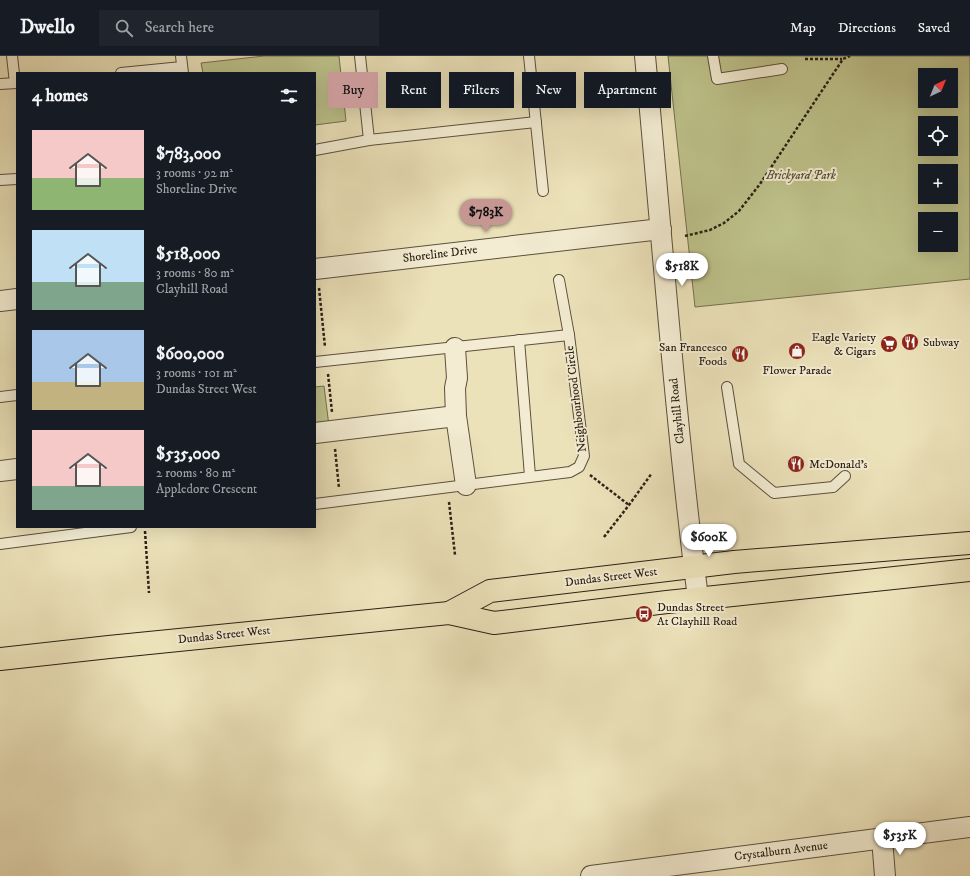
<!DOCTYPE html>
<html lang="en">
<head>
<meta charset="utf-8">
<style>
	:root { --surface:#171b24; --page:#20242c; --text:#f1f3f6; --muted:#9ea1a6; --line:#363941; --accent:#c59692 }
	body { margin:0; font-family:"IM FELL DW Pica",serif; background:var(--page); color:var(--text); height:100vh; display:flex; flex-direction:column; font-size:15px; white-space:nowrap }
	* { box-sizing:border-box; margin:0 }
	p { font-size:13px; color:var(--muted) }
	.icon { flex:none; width:22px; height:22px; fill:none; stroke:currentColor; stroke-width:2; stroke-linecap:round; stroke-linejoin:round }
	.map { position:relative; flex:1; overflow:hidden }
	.side { position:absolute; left:16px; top:16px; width:300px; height:456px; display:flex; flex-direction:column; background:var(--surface); border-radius:0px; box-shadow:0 4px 16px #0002 }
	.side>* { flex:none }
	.top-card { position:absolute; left:328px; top:16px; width:380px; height:36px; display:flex; gap:8px }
	.needle { width:26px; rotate:43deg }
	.buttons { position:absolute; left:918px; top:12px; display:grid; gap:8px }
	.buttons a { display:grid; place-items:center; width:40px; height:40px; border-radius:0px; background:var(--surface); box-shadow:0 4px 16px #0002; font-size:20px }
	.price { position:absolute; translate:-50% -34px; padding:0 9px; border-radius:14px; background:#fff; color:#222; font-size:13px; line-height:26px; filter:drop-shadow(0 1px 2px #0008) }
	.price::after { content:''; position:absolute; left:50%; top:24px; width:12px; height:9px; margin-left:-6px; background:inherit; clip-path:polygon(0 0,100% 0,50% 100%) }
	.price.selected { background:var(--accent); color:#111 }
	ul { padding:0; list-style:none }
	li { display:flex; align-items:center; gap:12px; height:100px; padding:0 16px }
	li span { display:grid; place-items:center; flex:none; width:112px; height:80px; border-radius:0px; color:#555 }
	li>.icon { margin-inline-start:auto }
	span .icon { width:48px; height:48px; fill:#fffc; stroke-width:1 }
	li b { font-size:17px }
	h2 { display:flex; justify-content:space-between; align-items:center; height:48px; padding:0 16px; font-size:17px }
	.tag { padding:0 14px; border-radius:0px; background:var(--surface); box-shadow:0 4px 16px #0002; font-size:14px; line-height:36px }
	.tag.selected { background:var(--accent); color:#111 }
	header { display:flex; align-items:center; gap:24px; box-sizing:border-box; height:56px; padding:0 20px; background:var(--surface); border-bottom:1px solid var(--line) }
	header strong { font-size:19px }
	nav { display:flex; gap:22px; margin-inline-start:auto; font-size:14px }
	.search { width:280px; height:36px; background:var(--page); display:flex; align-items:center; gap:10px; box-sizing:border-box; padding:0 14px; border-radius:0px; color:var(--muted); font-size:15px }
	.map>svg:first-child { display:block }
	.green { fill:#bec28b; stroke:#747150; fill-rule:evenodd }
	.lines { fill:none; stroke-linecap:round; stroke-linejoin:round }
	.lane-casing { stroke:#5b503e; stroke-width:12 }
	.street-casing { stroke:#5b503e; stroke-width:22 }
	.primary-casing { stroke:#2b2015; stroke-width:24 }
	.path { stroke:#2b2015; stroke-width:2.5; stroke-dasharray:3 2; stroke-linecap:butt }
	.lane { stroke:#f3ecd2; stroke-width:10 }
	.street { stroke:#f3ecd2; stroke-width:20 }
	.primary { stroke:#ece2ba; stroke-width:22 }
	.labels { text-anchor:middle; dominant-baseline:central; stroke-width:4; stroke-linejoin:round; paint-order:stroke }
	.park-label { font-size:12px; font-style:italic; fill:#575138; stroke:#f3ecd2 }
	.street-label { font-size:12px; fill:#2b2015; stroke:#f3ecd2 }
	.poi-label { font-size:12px; fill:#2b2015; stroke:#f3ecd2; text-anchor:start }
</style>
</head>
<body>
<header>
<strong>Dwello</strong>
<div class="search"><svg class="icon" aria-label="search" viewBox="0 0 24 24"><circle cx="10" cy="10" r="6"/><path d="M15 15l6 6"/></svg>Search here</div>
<nav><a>Map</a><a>Directions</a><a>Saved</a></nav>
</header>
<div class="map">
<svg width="970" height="820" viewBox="0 0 970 820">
	<rect width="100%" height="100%" fill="#ece2ba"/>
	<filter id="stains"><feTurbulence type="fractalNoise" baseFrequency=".005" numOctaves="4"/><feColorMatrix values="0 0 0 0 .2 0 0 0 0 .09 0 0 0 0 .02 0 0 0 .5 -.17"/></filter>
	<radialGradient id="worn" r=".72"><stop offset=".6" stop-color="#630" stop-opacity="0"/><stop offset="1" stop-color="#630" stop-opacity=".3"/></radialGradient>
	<g class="green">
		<path d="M264,0H339L346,65L315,69V17H203L201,7Z"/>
		<path d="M668,0H970V223L695,251ZM925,19H951V45H925ZM925,67H951V93H925ZM925,115H951V141H925ZM925,163H951V189H925Z"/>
		<path d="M324,330L329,370L315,372V331Z"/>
	</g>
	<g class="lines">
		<g class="lane-casing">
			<g id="lane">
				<path d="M12,0L15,27"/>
				<path d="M181,0L183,17"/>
				<path d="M360,0L369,84"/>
				<path d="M529,0L543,135"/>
				<path d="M713,0L717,23L782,13"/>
				<path d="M121,17L182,11"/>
				<path d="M0,28L17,27"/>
				<path d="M315,94L369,84L536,66"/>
				<path d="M0,124L17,123"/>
				<path d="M519,284L530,420"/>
				<path d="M315,306L569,279"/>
				<path d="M727,331L739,408L774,437L833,431L845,420"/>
				<path d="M0,341L17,339"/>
				<path d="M315,448L570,416L579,411L584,400L569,279L559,224"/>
				<path d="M0,488L131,471"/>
			</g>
		</g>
		<g class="street-casing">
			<g id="street">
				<path d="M645,0C662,181 675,362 698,542"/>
				<path d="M315,213L661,173"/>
				<path d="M0,245L17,243"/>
				<path d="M455,292L457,322L455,332L456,360L466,429"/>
				<path d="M315,377L456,360"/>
				<path d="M0,415L17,413"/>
				<path d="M882,782L885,820"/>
				<path d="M591,820L970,771"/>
			</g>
		</g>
		<g class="primary-casing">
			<g id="primary">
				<path d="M449,557L490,535L734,506L970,487"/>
				<path d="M0,603L109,591L449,557L494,567L667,546L970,514"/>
			</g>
		</g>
		<g class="path">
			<path d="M805,3H842"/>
			<path d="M685,180L710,174L724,167L739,155L760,128L843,3L850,0"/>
			<path d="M319,232L325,291"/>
			<path d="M328,318L332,356"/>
			<path d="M335,393L339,432"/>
			<path d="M590,419L629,449"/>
			<path d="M449,446L455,499"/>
			<path d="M145,475L149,537"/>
			<path d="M604,481L629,449L652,417"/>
		</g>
		<use href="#lane" class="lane"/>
		<use href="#street" class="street"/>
		<use href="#primary" class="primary"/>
	</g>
	<defs>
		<g id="restaurant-disc" transform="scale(0.9)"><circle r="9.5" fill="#8f2418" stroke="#f3ecd2"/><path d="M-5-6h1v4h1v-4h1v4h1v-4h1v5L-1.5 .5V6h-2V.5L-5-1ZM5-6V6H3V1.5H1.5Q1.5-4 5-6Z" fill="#fff"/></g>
		<g id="supermarket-disc" transform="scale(0.9)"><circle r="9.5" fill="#8f2418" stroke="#f3ecd2"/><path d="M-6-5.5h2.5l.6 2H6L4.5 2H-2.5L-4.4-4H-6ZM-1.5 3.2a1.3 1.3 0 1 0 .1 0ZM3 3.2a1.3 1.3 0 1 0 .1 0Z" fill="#fff"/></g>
		<g id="shop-disc" transform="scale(0.9)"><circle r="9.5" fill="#8f2418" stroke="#f3ecd2"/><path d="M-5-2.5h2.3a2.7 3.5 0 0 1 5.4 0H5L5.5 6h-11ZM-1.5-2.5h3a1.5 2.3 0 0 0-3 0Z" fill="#fff"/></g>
		<g id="bus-disc" transform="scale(0.9)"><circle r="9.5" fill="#8f2418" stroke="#f3ecd2"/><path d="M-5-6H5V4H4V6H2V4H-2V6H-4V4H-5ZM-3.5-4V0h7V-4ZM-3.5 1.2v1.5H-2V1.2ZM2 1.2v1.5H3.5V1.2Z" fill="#fff"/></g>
	</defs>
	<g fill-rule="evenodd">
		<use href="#restaurant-disc" x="910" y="286"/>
		<use href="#supermarket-disc" x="889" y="288"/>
		<use href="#shop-disc" x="797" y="295"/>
		<use href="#restaurant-disc" x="740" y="298"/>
		<use href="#restaurant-disc" x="796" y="408"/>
		<use href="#bus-disc" x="644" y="558"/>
	</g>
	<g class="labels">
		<g class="park-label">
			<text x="801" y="119">Brickyard Park</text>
		</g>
		<g class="street-label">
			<text transform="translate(440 198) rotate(-7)">Shoreline Drive</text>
			<text transform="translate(576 343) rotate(-97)">Neighbourhood Circle</text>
			<text transform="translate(677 355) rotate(-96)">Clayhill Road</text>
			<text transform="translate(611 521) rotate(-7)">Dundas Street West</text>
			<text transform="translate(224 579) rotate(-6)">Dundas Street West</text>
			<text transform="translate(781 795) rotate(-7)">Crystalburn Avenue</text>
		</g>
		<g class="poi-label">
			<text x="876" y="281" text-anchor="end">Eagle Variety<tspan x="876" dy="14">&amp; Cigars</tspan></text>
			<text x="923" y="286">Subway</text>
			<text x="727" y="291" text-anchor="end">San Francesco<tspan x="727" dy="14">Foods</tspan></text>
			<text x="797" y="314" text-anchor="middle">Flower Parade</text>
			<text x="809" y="408">McDonald's</text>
			<text x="657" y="551">Dundas Street<tspan x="657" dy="14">At Clayhill Road</tspan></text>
		</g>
	</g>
	<rect width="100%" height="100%" filter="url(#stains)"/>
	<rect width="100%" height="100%" fill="url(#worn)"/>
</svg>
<div class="buttons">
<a><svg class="needle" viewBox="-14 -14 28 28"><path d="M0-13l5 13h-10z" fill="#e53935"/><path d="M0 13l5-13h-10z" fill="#9ea1a6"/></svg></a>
<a><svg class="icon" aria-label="locate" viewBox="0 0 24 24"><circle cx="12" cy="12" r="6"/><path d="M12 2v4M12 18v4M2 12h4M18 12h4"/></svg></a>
<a>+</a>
<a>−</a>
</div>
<b class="price selected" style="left:486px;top:177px">$783K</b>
<b class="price" style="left:682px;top:231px">$518K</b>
<b class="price" style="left:709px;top:502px">$600K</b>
<b class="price" style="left:900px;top:800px">$535K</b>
<div class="top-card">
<a class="tag selected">Buy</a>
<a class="tag">Rent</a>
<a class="tag">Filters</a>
<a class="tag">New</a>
<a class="tag">Apartment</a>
</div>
<section class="side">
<h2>4 homes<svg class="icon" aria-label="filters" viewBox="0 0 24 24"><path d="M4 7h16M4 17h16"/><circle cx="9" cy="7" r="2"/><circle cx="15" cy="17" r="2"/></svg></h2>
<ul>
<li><span style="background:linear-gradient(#f6c9c9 60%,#8fb573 0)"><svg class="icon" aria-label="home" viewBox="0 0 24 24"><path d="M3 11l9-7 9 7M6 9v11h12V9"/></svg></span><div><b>$783,000</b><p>3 rooms · 92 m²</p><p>Shoreline Drive</p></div></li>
<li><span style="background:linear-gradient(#bfe0f5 65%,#7fa58c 0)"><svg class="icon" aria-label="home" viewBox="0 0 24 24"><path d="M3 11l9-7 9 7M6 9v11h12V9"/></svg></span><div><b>$518,000</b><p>3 rooms · 80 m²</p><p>Clayhill Road</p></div></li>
<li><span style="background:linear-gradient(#a9c7e8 65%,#c2b280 0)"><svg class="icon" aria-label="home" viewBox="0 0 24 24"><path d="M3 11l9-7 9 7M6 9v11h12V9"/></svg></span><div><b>$600,000</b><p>3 rooms · 101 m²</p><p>Dundas Street West</p></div></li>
<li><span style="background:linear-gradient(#f6c9c9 70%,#7fa58c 0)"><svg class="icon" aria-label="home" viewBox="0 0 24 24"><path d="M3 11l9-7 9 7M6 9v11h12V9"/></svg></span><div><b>$535,000</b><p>2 rooms · 80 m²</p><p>Appledore Crescent</p></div></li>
</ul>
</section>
</div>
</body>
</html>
